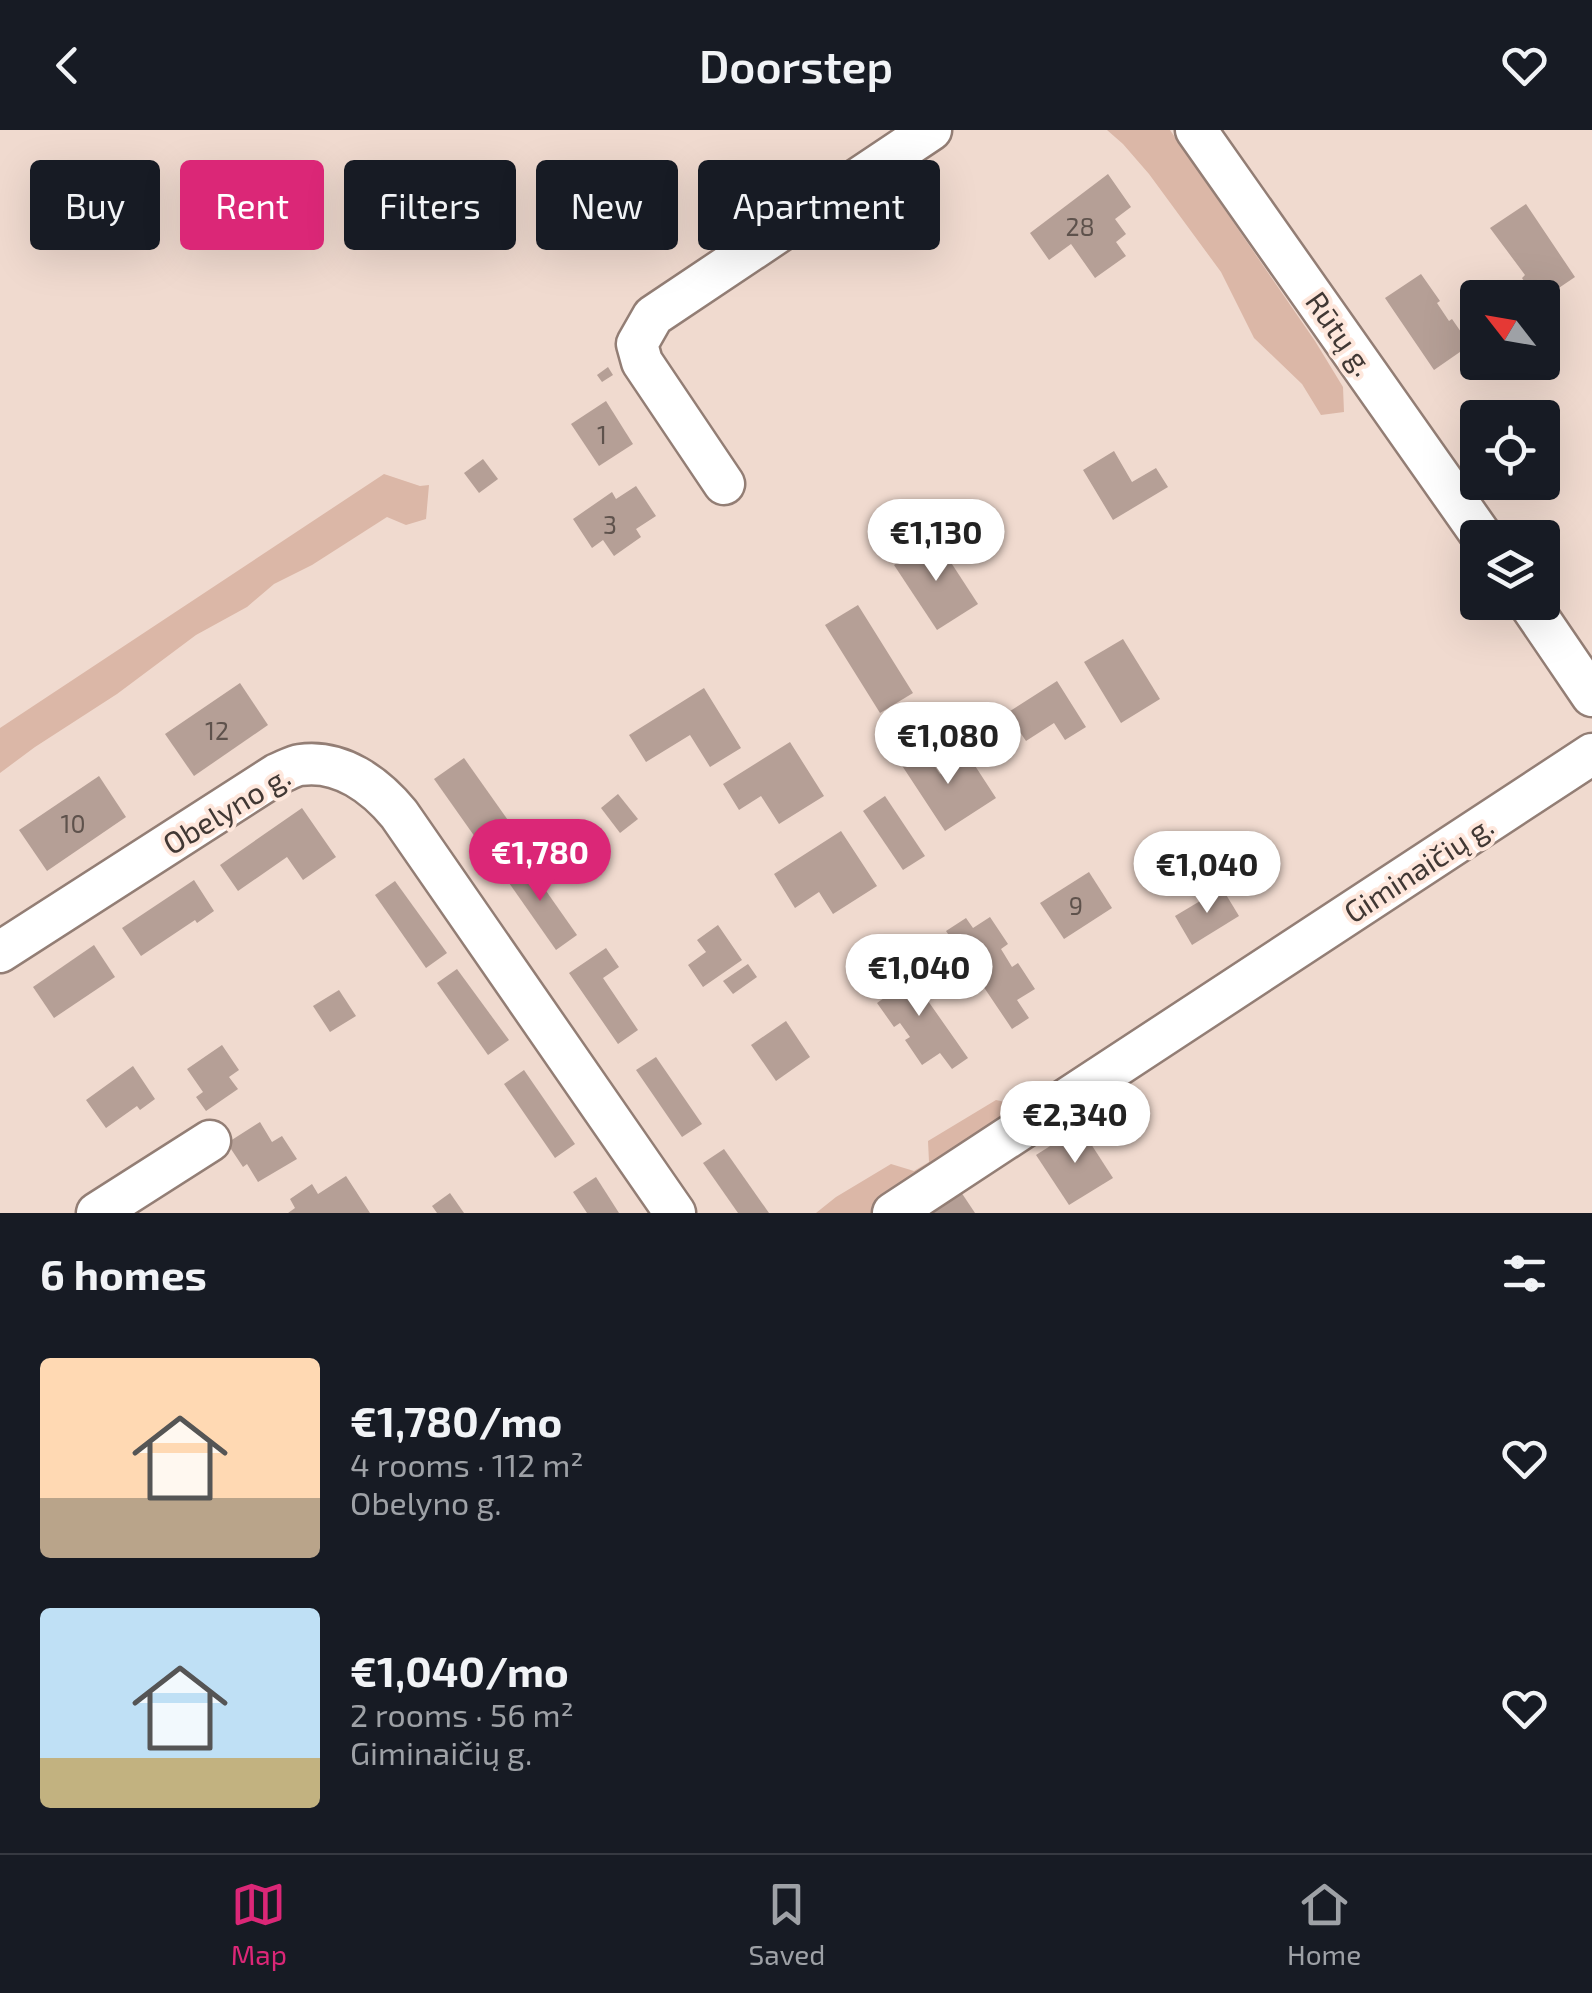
<!DOCTYPE html>
<html lang="en">
<head>
<meta charset="utf-8">
<style>
	:root { --surface:#171b24; --page:#242831; --text:#f1f3f6; --muted:#9ea1a6; --line:#363941; --accent:#db2777 }
	body { margin:0; font-family:"Exo 2",sans-serif; background:var(--page); color:var(--text); height:100vh; display:flex; flex-direction:column; font-size:38px; white-space:nowrap }
	* { box-sizing:border-box; margin:0 }
	p { font-size:32px; color:var(--muted) }
	.icon { flex:none; width:55px; height:55px; fill:none; stroke:currentColor; stroke-width:2; stroke-linecap:round; stroke-linejoin:round }
	.map { position:relative; height:1083px; overflow:hidden }
	.sheet { display:flex; flex-direction:column; background:var(--surface); flex:1 }
	.sheet>* { flex:none }
	.banner { position:absolute; left:30px; top:30px; width:1000px; height:90px; display:flex; gap:20px }
	.needle { width:65px; rotate:301deg }
	.fabs { position:absolute; left:1460px; top:150px; display:grid; gap:20px }
	.fabs a { display:grid; place-items:center; width:100px; height:100px; border-radius:10px; background:var(--surface); box-shadow:0 10px 40px #0002; font-size:50px }
	.price { position:absolute; translate:-50% -85px; padding:0 22px; border-radius:35px; background:#fff; color:#222; font-size:32px; line-height:65px; filter:drop-shadow(0 2px 5px #0008) }
	.price::after { content:''; position:absolute; left:50%; top:60px; width:30px; height:22px; margin-left:-15px; background:inherit; clip-path:polygon(0 0,100% 0,50% 100%) }
	.price.active { background:var(--accent); color:#fff }
	ul { padding:0; list-style:none }
	li { display:flex; align-items:center; gap:30px; height:250px; padding:0 40px }
	li span { display:grid; place-items:center; flex:none; width:280px; height:200px; border-radius:10px; color:#555 }
	li>.icon { margin-inline-start:auto }
	span .icon { width:120px; height:120px; fill:#fffc; stroke-width:1 }
	li b { font-size:42px }
	h2 { display:flex; justify-content:space-between; align-items:center; height:120px; padding:0 40px; font-size:42px }
	.chip { padding:0 35px; border-radius:10px; background:var(--surface); box-shadow:0 10px 40px #0002; font-size:35px; line-height:90px }
	.chip.active { background:var(--accent); color:#fff }
	header { display:flex; justify-content:space-between; align-items:center; height:130px; padding:0 40px; background:var(--surface); font-size:45px; font-weight:600 }
	.dock { display:flex; justify-content:space-around; align-items:center; height:140px; border-top:2px solid var(--line); background:var(--surface); font-size:28px; color:var(--muted) }
	.dock a { display:grid; justify-items:center; gap:5px }
	.dock .active { color:var(--accent) }
	.map>svg:first-child { display:block }
	.green { fill:#dbb7a7 }
	.building { fill:#b59f96 }
	.lines { fill:none; stroke-linecap:round; stroke-linejoin:round }
	.minor-casing { stroke:#937e75; stroke-width:45 }
	.minor { stroke:#fff; stroke-width:40 }
	.labels { text-anchor:middle; dominant-baseline:central; stroke-width:8; stroke-linejoin:round; paint-order:stroke }
	.number-label { font-size:25px; fill:#5e524c }
	.street-label { font-size:30px; fill:#413834; stroke:#fee7dc }
</style>
</head>
<body>
<header><svg class="icon" aria-label="back" viewBox="0 0 24 24"><path d="M15 5l-7 7 7 7"/></svg>Doorstep<svg class="icon" aria-label="heart" viewBox="0 0 24 24"><path d="M12 20l-8-8c-3-5 5-10 8-4 3-6 11-1 8 4z"/></svg></header>
<div class="map">
<svg width="1592" height="1083" viewBox="0 0 1592 1083">
	<rect width="100%" height="100%" fill="#f0dacf"/>
	<g class="green">
		<path d="M1107,0H1170L1315,211L1343,257L1344,282L1321,285L1302,254L1254,208L1221,142L1149,44L1123,14Z"/>
		<path d="M384,344L420,356L429,355L426,389L406,395L387,387L312,435L274,454L247,477L196,505L117,564L35,617L0,643V598Z"/>
		<path d="M996,970L1014,974L1010,990L874,1083H816L836,1067L891,1034L914,1041L929,1032L928,1011Z"/>
	</g>
	<g class="building">
		<path d="M1108,44L1131,77L1115,89L1126,104L1116,112L1126,126L1095,148L1071,114L1049,130L1030,103Z"/>
		<path d="M1526,74L1575,147L1544,168H1535L1522,148L1525,145L1490,98Z"/>
		<path d="M1421,144L1440,171L1437,173L1449,191L1452,189L1470,215L1434,240L1385,168Z"/>
		<path d="M608,237L613,245L602,252L597,245Z"/>
		<path d="M606,271L633,314L599,336L571,294Z"/>
		<path d="M1114,321L1132,352L1156,338L1168,357L1113,390L1083,340Z"/>
		<path d="M483,329L498,349L479,363L464,343Z"/>
		<path d="M636,356L656,386L636,399L641,407L614,426L603,410L592,418L573,389L612,362L616,369Z"/>
		<path d="M935,408L978,474L937,500L894,435Z"/>
		<path d="M858,475L913,563L880,583L825,495Z"/>
		<path d="M1123,509L1160,569L1121,593L1084,532Z"/>
		<path d="M1057,551L1086,597L1065,610L1054,593L1026,611L1007,583Z"/>
		<path d="M240,553L268,595L194,646L165,604Z"/>
		<path d="M704,558L741,618L710,637L690,605L646,632L629,605Z"/>
		<path d="M790,612L824,666L779,694L761,666L739,680L723,654Z"/>
		<path d="M921,616L940,644L968,625L996,668L945,701L899,631Z"/>
		<path d="M464,628L517,703L487,724L434,649Z"/>
		<path d="M99,646L126,687L47,741L19,700Z"/>
		<path d="M618,664L638,689L620,703L601,678Z"/>
		<path d="M885,666L925,726L903,740L863,681Z"/>
		<path d="M302,678L336,727L303,750L287,727L238,761L220,735Z"/>
		<path d="M841,701L877,756L833,784L819,762L795,778L774,744Z"/>
		<path d="M523,728L577,805L556,820L502,743Z"/>
		<path d="M1089,742L1112,778L1064,809L1040,773Z"/>
		<path d="M194,750L214,781L197,793L195,790L141,826L122,798Z"/>
		<path d="M395,751L447,823L426,838L375,765Z"/>
		<path d="M1222,758L1239,786L1192,815L1175,786Z"/>
		<path d="M990,787L1008,814L1001,819L1012,837L1018,833L1035,859L1017,870L1029,888L1012,899L946,801L966,788L973,798Z"/>
		<path d="M718,795L742,830L703,857L688,835L706,822L697,810Z"/>
		<path d="M94,815L115,847L54,888L33,857Z"/>
		<path d="M606,818L619,837L603,848L638,900L618,914L569,843Z"/>
		<path d="M900,831L968,928L952,939L940,923L922,935L905,910L910,907L900,893L894,897L877,873L894,861L881,844Z"/>
		<path d="M748,834L757,847L733,864L723,851Z"/>
		<path d="M457,839L509,910L488,925L437,853Z"/>
		<path d="M339,860L356,886L330,902L313,876Z"/>
		<path d="M786,891L810,927L776,951L751,915Z"/>
		<path d="M222,915L239,940L229,947L238,959L206,981L196,967L203,962L187,939Z"/>
		<path d="M656,927L702,994L682,1007L636,940Z"/>
		<path d="M133,936L155,969L140,980L137,976L106,998L86,970Z"/>
		<path d="M524,940L575,1014L555,1028L504,954Z"/>
		<path d="M260,992L272,1012L282,1006L297,1029L258,1052L247,1034L243,1037L227,1013Z"/>
		<path d="M1080,997L1113,1048L1069,1075L1036,1025Z"/>
		<path d="M724,1019L769,1083H738L703,1033Z"/>
		<path d="M346,1046L370,1083H288L295,1078L290,1069L312,1054L318,1064Z"/>
		<path d="M596,1047L619,1083H587L573,1062Z"/>
		<path d="M961,1062L975,1083H928Z"/>
		<path d="M450,1063L464,1083H437L432,1076Z"/>
	</g>
	<g class="lines">
		<g class="minor-casing">
			<g id="minor">
				<path d="M1196,0L1483,408"/>
				<path d="M724,354L642,232L637,214L653,186L931,0"/>
				<path d="M1528,472L1592,566"/>
				<path d="M0,822L277,644C285,641 293,636 300,635C341,629 376,656 399,684L675,1083"/>
				<path d="M97,1083L210,1011"/>
				<path d="M893,1083L1592,624"/>
			</g>
		</g>
		<use href="#minor" class="minor"/>
	</g>
	<g class="labels">
		<g class="number-label">
			<text x="1080" y="96">28</text>
			<text x="602" y="304">1</text>
			<text x="610" y="394">3</text>
			<text x="217" y="600">12</text>
			<text x="73" y="693">10</text>
			<text x="1076" y="775">9</text>
		</g>
		<g class="street-label">
			<text transform="translate(1341 203) rotate(55)">Rūtų g.</text>
			<text transform="translate(226 679) rotate(-31)">Obelyno g.</text>
			<text transform="translate(1418 738) rotate(-33)">Giminaičių g.</text>
		</g>
	</g>
</svg>
<div class="fabs">
<a><svg class="needle" viewBox="-14 -14 28 28"><path d="M0-13l5 13h-10z" fill="#e53935"/><path d="M0 13l5-13h-10z" fill="#9ea1a6"/></svg></a>
<a><svg class="icon" aria-label="locate" viewBox="0 0 24 24"><circle cx="12" cy="12" r="6"/><path d="M12 2v4M12 18v4M2 12h4M18 12h4"/></svg></a>
<a><svg class="icon" aria-label="layers" viewBox="0 0 24 24"><path d="M12 4l9 5-9 5-9-5zM3 14l9 5 9-5"/></svg></a>
</div>
<b class="price" style="left:936px;top:454px">€1,130</b>
<b class="price" style="left:948px;top:657px">€1,080</b>
<b class="price active" style="left:540px;top:774px">€1,780</b>
<b class="price" style="left:1207px;top:786px">€1,040</b>
<b class="price" style="left:919px;top:889px">€1,040</b>
<b class="price" style="left:1075px;top:1036px">€2,340</b>
<div class="banner">
<a class="chip">Buy</a>
<a class="chip active">Rent</a>
<a class="chip">Filters</a>
<a class="chip">New</a>
<a class="chip">Apartment</a>
</div>
</div>
<section class="sheet">
<h2>6 homes<svg class="icon" aria-label="filters" viewBox="0 0 24 24"><path d="M4 7h16M4 17h16"/><circle cx="9" cy="7" r="2"/><circle cx="15" cy="17" r="2"/></svg></h2>
<ul>
<li><span style="background:linear-gradient(#ffd9b3 70%,#b9a48a 0)"><svg class="icon" aria-label="home" viewBox="0 0 24 24"><path d="M3 11l9-7 9 7M6 9v11h12V9"/></svg></span><div><b>€1,780/mo</b><p>4 rooms · 112 m²</p><p>Obelyno g.</p></div><svg class="icon" aria-label="heart" viewBox="0 0 24 24"><path d="M12 20l-8-8c-3-5 5-10 8-4 3-6 11-1 8 4z"/></svg></li>
<li><span style="background:linear-gradient(#bfe0f5 75%,#c2b280 0)"><svg class="icon" aria-label="home" viewBox="0 0 24 24"><path d="M3 11l9-7 9 7M6 9v11h12V9"/></svg></span><div><b>€1,040/mo</b><p>2 rooms · 56 m²</p><p>Giminaičių g.</p></div><svg class="icon" aria-label="heart" viewBox="0 0 24 24"><path d="M12 20l-8-8c-3-5 5-10 8-4 3-6 11-1 8 4z"/></svg></li>
</ul>
</section>
<nav class="dock">
<a class="active"><svg class="icon" aria-label="map" viewBox="0 0 24 24"><path d="M3 6l6-2 6 2 6-2v14l-6 2-6-2-6 2zM9 4v14M15 6v14"/></svg>Map</a>
<a><svg class="icon" aria-label="saved" viewBox="0 0 24 24"><path d="M7 4h10v16l-5-4-5 4z"/></svg>Saved</a>
<a><svg class="icon" aria-label="home" viewBox="0 0 24 24"><path d="M3 11l9-7 9 7M6 9v11h12V9"/></svg>Home</a>
</nav>
</body>
</html>
